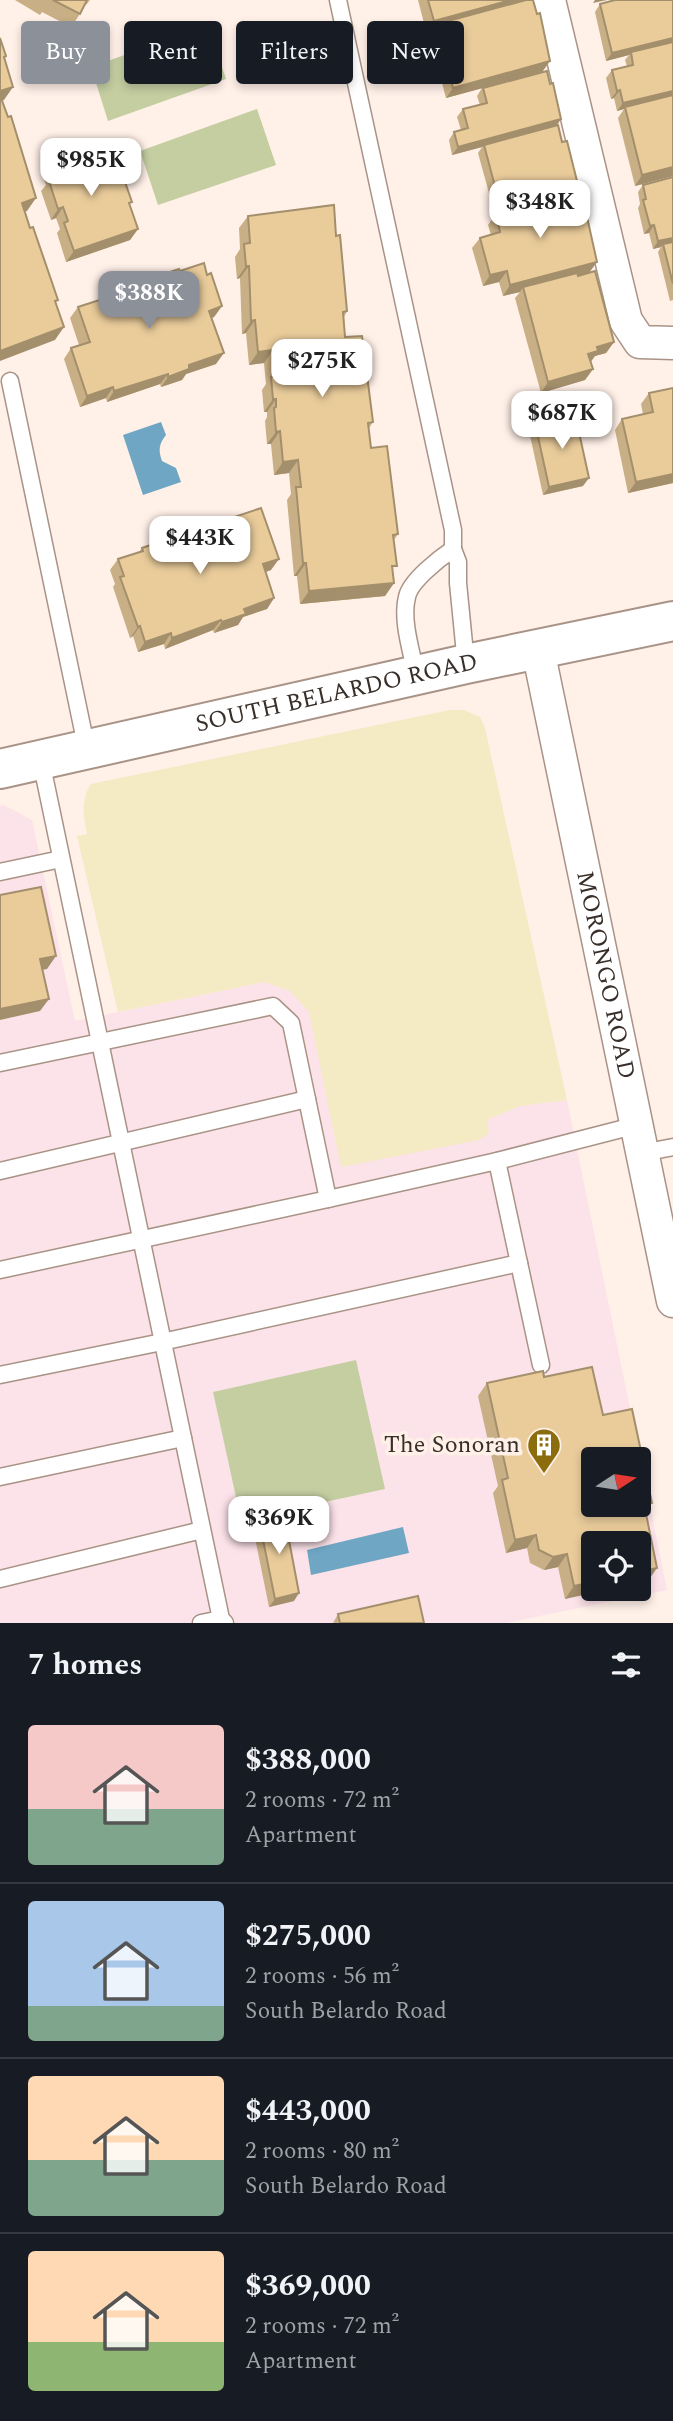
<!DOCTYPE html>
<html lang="en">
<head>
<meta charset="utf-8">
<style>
	:root { --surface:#171b24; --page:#242831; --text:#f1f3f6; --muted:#9ea1a6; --line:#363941; --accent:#8c9099 }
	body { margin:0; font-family:Spectral,serif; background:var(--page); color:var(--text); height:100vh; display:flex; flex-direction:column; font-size:26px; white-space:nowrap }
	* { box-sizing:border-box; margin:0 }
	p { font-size:23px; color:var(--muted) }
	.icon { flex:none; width:38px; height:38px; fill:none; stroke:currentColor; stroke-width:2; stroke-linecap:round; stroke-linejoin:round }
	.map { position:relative; height:1623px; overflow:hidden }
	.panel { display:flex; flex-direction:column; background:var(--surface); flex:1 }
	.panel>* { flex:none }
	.hud { position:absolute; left:21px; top:21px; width:632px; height:63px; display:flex; gap:14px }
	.needle { width:46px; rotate:78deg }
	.tools { position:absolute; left:581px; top:1447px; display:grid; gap:14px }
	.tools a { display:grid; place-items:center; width:70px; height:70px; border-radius:7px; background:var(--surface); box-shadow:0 4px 10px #0003; font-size:35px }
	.price { position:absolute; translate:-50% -60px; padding:0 16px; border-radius:14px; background:#fff; color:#222; font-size:23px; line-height:46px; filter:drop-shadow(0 2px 4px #0008) }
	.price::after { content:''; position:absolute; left:50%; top:42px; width:21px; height:16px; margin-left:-10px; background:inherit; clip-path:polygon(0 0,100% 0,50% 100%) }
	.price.current { background:var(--accent); color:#fff }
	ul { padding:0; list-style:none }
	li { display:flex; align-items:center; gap:21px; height:175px; padding:0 28px }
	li+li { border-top:2px solid var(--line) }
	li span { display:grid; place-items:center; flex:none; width:196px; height:140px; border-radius:7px; color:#555 }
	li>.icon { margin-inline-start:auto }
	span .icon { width:84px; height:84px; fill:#fffc; stroke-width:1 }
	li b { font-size:30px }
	h2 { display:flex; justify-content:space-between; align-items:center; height:84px; padding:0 28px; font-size:30px }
	.tag { padding:0 24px; border-radius:7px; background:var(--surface); box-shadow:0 4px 10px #0003; font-size:24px; line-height:63px }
	.tag.current { background:var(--accent); color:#fff }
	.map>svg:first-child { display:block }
	.commercial { fill:#fce2e9; fill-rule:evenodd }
	.green { fill:#c4cea1 }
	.sand { fill:#f4eac4 }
	.water { fill:#6ea6c3 }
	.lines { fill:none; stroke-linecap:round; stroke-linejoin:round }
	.service-casing { stroke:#a99386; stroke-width:19 }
	.minor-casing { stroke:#a99386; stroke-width:35 }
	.tertiary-casing { stroke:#a99386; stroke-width:42 }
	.service { stroke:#fff; stroke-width:16 }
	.minor { stroke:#fff; stroke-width:32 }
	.tertiary { stroke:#fff; stroke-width:38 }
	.wall { fill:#c9af85 }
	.shaded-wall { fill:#a48f6c }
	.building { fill:#eacc9b; stroke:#a48f6c; stroke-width:2; fill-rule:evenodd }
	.labels { text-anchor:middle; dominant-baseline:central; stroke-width:7; stroke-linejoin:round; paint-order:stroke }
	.street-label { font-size:24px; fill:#382f2a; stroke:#fff0e8 }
	.poi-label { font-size:24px; fill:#382f2a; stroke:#fff0e8; text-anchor:end }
</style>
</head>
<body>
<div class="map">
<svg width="673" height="1623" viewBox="0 0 673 1623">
	<rect width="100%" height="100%" fill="#fff0e8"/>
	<path class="commercial" d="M4,805L32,820L75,1021L264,982L290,991L309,1012L342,1167L489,1133L486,1120L520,1106L567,1100L667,1590L505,1623H0V806ZM593,1460H639V1505H593ZM593,1544H639V1589H593Z"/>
	<g class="green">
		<path d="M208,25L226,79L108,121L91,67Z"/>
		<path d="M257,109L276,165L158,205L140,151Z"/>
		<path d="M356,1360L385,1489L241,1520L213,1392Z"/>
	</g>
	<path class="sand" d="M450,710H464L480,717L485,728L567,1100L520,1106L487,1120L489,1133L479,1140L341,1167L309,1012L290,991L264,982L118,1012L77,836L87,834C83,816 81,799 91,784Z"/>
	<g class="water">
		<path d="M161,422L166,435C159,444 158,450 162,461L176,468L181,482L143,495L123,435Z"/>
		<path d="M403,1527L409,1553L311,1575L307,1550Z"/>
	</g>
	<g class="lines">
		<g class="service-casing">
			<g id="service">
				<path d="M338,0L453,530V549"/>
				<path d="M10,381L87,750"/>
				<path d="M416,675C412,652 401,621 407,597C410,581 440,558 453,549L458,562V583L466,664"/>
				<path d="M41,761L221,1619L225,1623"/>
				<path d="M0,872L61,859"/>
				<path d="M0,1063L273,1006L291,1023L328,1199L497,1161L637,1125"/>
				<path d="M642,1153L673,1147"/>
				<path d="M497,1161L541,1365"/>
				<path d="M0,1171L307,1099"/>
				<path d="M0,1270L328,1199"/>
				<path d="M0,1375L162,1342L519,1263"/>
				<path d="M0,1477L183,1438"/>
				<path d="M0,1579L202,1530"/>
				<path d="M201,1623L221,1619"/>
			</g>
		</g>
		<g class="minor-casing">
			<g id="minor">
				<path d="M549,0L626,321L640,342L673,343"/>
				<path id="s1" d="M538,650L673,1301"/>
			</g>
		</g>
		<g class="tertiary-casing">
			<g id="tertiary">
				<path id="s2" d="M0,769L466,664L673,621"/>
			</g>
		</g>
		<use href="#service" class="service"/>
		<use href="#minor" class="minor"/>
		<use href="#tertiary" class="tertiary"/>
	</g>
	<g class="wall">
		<path d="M15,0H90L86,5L85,4L80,14L71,27L42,12L40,15Z"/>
		<path d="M418,0H533L550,61L542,72L561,119L557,125L590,272L614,342L606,353L595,356L591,362L593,369L585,380L541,393L515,298L520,292L503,296L499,282L483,286L472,248L480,238L491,235L488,225L495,215L478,153L482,147L452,155L449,140L454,132L461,130L457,117L463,109L480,105L477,96L482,88L446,98L429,35L433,30L426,31Z"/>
		<path d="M615,0L673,176L635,186L618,118L624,109L617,111L614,98L611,99L606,78L612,70L627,66L625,60L629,55L606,61L595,12L600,4Z"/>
		<path d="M49,162L109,171L129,206L138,229L130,240L66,262L57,233L60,229L56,218L51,220L41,191L46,185L41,172Z"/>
		<path d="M673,177V300L670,301L658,252L661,247L653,249L649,233L644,234L638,208L640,204L638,192L643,185Z"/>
		<path d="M248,216L336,236L347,311L344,317L345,337L373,422L369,428L371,448L398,534L394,540L393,571L394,583L385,596L300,604L297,576H294L287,500L291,494L289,473L274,475L271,444H267L265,421L267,417V412H264L262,390L266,384L264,363L249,365L246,333L242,334L240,278L237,279L235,257L240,249L239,228Z"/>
		<path d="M180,271L207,275L222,306L214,317L212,318L216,364L186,374L182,380L161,387L160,384L107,402L106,398L80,407L64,359L71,348L79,345L70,318L78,307L103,299L107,293L156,278L158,276Z"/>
		<path d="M649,393L673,483L628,493L615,430L622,419L643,414L641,404Z"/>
		<path d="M535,423L583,486L543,495L529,431Z"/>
		<path d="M142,548L271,570L266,572L274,598L267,609L243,617L238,625L214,633L213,630L165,649L164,644L138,652L133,636L130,638L113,587L115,584L110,570L118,559L139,552Z"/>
		<path d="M544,1377L603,1415L652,1503L645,1512L648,1581L593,1589L565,1599L558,1567L544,1570L530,1563L527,1548L506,1553L493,1493L498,1486L478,1396L487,1383Z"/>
		<path d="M259,1520L294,1601L269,1607L253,1528Z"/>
		<path d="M338,1614L424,1623H333Z"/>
	</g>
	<g class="shaded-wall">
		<path d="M511,0H529L437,24L433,30L426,31L434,21Z"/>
		<path d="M595,0H607L593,3Z"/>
		<path d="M673,38V45L631,52L629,55L606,61L612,53Z"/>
		<path d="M550,61L542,72L446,98L453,88Z"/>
		<path d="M13,87L4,100L0,101V91Z"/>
		<path d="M620,90L614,98L611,99L617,91Z"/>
		<path d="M673,91V97L625,107L624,109L617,111L623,103Z"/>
		<path d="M561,119L555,127L484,145L482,147L452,155L458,147Z"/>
		<path d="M673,167V176L635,186L642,175Z"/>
		<path d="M579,189L574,197L495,217L501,209Z"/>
		<path d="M36,198L27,211L12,216L22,203Z"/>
		<path d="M63,207L56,218L51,220L58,209Z"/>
		<path d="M654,225L649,233L644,234L650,226Z"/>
		<path d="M138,229L130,240L66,262L74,251Z"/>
		<path d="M673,238V244H663L661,247L653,249L658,241Z"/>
		<path d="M597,262L589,273L523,287L520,292L503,296L510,285Z"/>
		<path d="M246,266H249L240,278L237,279Z"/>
		<path d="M507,271L499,282L483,286L490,275Z"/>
		<path d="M222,306L214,317L202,321L209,311Z"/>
		<path d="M255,320L246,333L242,334L251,321Z"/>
		<path d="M64,327L55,340L0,361V351Z"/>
		<path d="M614,342L606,353L595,356L590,362L588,354L597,347Z"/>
		<path d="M273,350L264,363L249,365L258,352Z"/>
		<path d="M224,353L216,364L186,374L182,380L161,387L168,377L189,365Z"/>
		<path d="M593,369L585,380L541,393L548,382Z"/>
		<path d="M168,374L160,384L107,402L114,391Z"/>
		<path d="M113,387L106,398L80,407L87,396Z"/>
		<path d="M273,399H276L267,412H264Z"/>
		<path d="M280,431L271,444H267L276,432Z"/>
		<path d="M298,460L289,473L274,475L283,462Z"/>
		<path d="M673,474V483L628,493L636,482Z"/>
		<path d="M589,478L583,486L543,495L549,487Z"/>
		<path d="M279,559L271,570L256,575L263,564Z"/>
		<path d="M303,563H306L297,576H294Z"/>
		<path d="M394,583L385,596L300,604L309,591Z"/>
		<path d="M274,598L267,609L243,617L238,625L214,633L222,622L244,609Z"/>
		<path d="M221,620L213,630L165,649L172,638Z"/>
		<path d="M140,626L133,636L130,638L138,627Z"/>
		<path d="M171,633L164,644L138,652L145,642Z"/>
		<path d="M56,956L47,969L31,972L40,959Z"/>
		<path d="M49,999L40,1011L0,1020V1009Z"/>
		<path d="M652,1503L643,1515L644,1504Z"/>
		<path d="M536,1535L527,1548L506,1553L515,1540Z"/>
		<path d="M567,1554L558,1567L544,1570L553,1557Z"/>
		<path d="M657,1568L648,1581L639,1583V1572Z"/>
		<path d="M593,1582V1589H611L565,1599L574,1586Z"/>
		<path d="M299,1593L294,1601L269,1607L275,1599Z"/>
	</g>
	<g class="building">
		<path d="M53,0H87L80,14Z"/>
		<path d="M428,0H511L434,21Z"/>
		<path d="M526,0H533L537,14L540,13L550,61L453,88L437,24Z"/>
		<path d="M615,0H673V38L612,53L600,4Z"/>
		<path d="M0,38L6,56L4,57L13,87L0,91Z"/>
		<path d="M673,42V91L623,103L620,90L617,91L612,70L633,65L631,52Z"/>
		<path d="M547,71L550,84L553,83L561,119L458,147L454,132L468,128L463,109L487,103L483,88Z"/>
		<path d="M0,95L8,117L11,116L36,198L22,203L30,228L33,227L58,300L55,301L64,327L0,351Z"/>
		<path d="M673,95V167L642,175L625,107Z"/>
		<path d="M558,125L562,142L567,141L579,189L501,209L484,145Z"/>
		<path d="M100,144L109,171L117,169L122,183L125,182L132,202L129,203L138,229L74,251L64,223L68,221L63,207L58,209L49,181L55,179L49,162Z"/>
		<path d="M673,177V238L658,241L654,225L650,226L643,200L646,199L643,185Z"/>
		<path d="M573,193L577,210L585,208L597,262L510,285L507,271L490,275L480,238L500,232L496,214Z"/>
		<path d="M334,205L336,236L340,235L347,311L343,312L345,337L362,336L373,422L368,423L371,448L387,446L398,534L393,535L397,566H392L394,583L309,591L306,563H303L296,487H301L298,460L283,462L280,431L276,432L274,408L276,407V399H273L271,377L276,376L273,350L258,352L255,320L251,321L249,266H246L244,244L250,243L248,216Z"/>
		<path d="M673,242V284L663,244Z"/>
		<path d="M204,263L207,275L211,273L222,306L209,311L224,353L189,365V369L168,377V374L114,391L113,387L87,396L71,348L90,342L78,307L109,297L107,293L159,277L158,276L179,269L180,271Z"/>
		<path d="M595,271L614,342L597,347L598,351L588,354L593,369L548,382L523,287L577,273L578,276Z"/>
		<path d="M673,388V474L636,482L622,419L653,412L649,393Z"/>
		<path d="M575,414L589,478L549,487L535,423Z"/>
		<path d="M261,508L279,559L263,564L274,598L244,609L246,614L222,622L221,620L172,638L171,633L145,642L140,626L138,627L120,577L124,576L118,559L143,551L142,548Z"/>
		<path d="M41,887L56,956L40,959L49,999L0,1009V895Z"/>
		<path d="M592,1367L603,1415L632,1409L652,1503L644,1504L657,1568L639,1572V1544H593V1582L574,1586L567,1554L553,1557L539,1550L536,1535L515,1540L502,1480L508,1478L487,1383L543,1371L544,1377ZM593,1460H639V1505H593Z"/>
		<path d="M284,1514L299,1593L275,1599L259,1520Z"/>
		<path d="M418,1596L424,1623H340L338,1614Z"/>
	</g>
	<defs>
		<g id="building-pin" transform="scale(1.75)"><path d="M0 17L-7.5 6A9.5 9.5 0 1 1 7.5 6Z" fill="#8b6d0e" stroke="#fff0e8"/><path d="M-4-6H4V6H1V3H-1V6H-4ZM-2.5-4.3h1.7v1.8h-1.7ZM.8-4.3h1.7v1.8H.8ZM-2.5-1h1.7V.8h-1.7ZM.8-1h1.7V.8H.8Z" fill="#fff"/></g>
	</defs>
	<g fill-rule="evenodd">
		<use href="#building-pin" x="544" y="1445"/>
	</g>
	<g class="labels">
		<g class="street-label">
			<text stroke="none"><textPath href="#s2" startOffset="345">SOUTH BELARDO ROAD</textPath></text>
			<text stroke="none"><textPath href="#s1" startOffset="332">MORONGO ROAD</textPath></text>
		</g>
		<g class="poi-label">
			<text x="520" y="1445">The Sonoran</text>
		</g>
	</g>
</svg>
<div class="tools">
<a><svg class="needle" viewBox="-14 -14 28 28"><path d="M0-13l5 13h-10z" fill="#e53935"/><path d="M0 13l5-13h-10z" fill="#9ea1a6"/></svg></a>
<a><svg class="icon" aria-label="locate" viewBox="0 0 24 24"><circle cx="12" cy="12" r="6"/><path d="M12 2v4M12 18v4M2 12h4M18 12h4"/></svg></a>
</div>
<b class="price" style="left:91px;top:198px">$985K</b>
<b class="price" style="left:540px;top:240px">$348K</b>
<b class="price current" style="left:149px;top:331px">$388K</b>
<b class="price" style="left:322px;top:399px">$275K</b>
<b class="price" style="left:562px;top:451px">$687K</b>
<b class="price" style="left:200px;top:576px">$443K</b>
<b class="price" style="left:279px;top:1556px">$369K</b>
<div class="hud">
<a class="tag current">Buy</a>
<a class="tag">Rent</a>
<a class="tag">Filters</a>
<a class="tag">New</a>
</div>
</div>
<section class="panel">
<h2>7 homes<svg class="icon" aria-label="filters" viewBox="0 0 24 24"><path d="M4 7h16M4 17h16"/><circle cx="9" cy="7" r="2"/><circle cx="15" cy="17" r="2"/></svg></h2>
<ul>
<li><span style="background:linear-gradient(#f6c9c9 60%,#7fa58c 0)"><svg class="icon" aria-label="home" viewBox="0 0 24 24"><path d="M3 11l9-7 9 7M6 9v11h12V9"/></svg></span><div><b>$388,000</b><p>2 rooms · 72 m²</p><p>Apartment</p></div></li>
<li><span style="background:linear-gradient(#a9c7e8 75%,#7fa58c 0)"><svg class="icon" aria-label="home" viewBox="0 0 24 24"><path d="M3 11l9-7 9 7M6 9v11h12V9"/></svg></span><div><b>$275,000</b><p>2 rooms · 56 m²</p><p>South Belardo Road</p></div></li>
<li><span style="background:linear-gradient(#ffd9b3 60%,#7fa58c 0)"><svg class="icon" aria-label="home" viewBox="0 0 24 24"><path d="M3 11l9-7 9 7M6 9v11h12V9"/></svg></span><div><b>$443,000</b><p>2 rooms · 80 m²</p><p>South Belardo Road</p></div></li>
<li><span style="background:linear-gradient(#ffd9b3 65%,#8fb573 0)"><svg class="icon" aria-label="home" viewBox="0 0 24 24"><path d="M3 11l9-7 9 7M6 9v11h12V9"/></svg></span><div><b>$369,000</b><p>2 rooms · 72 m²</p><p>Apartment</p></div></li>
</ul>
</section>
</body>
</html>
